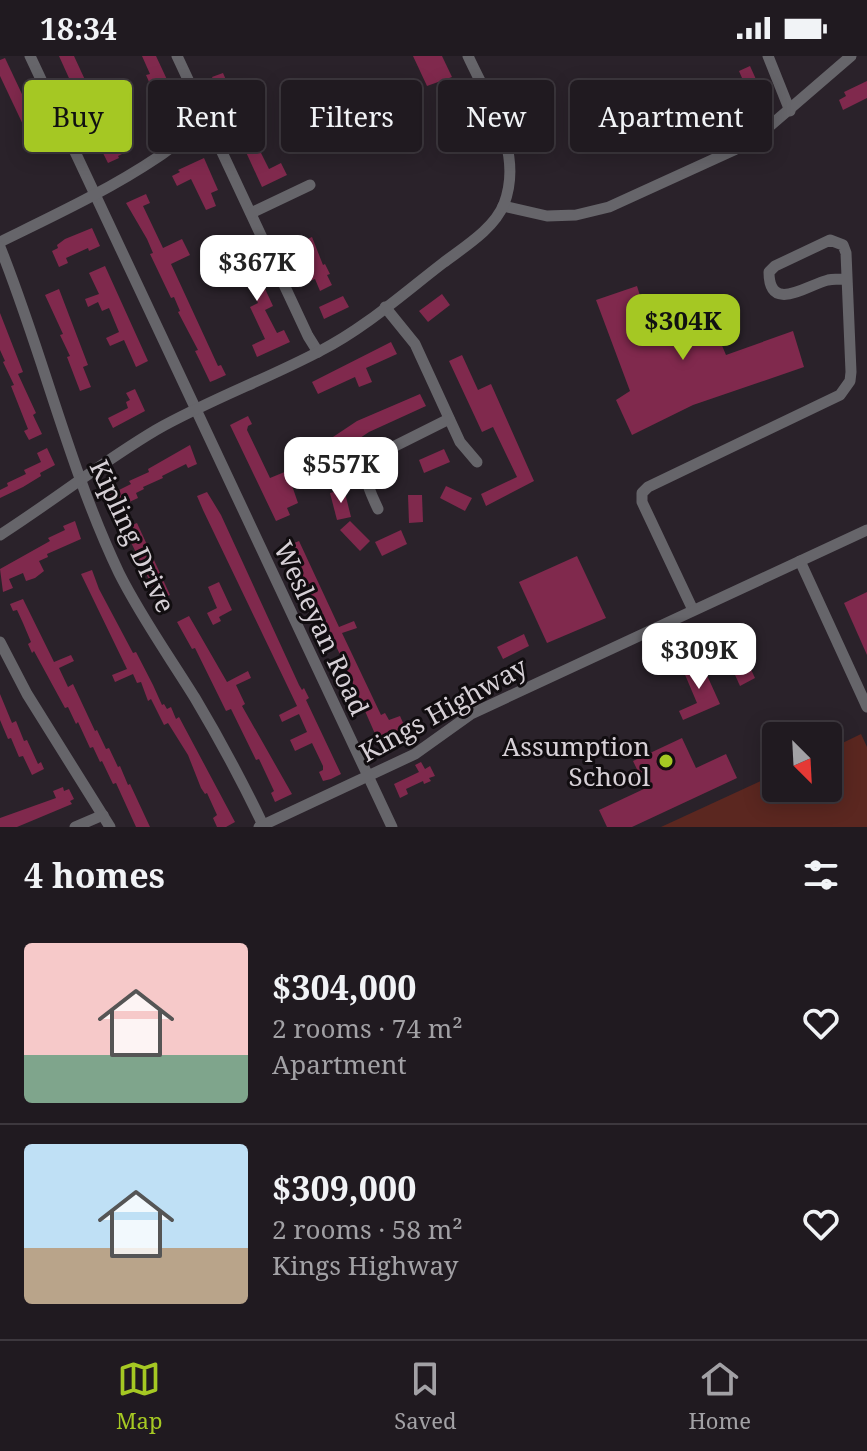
<!DOCTYPE html>
<html lang="en">
<head>
<meta charset="utf-8">
<style>
	:root { --surface:#201a20; --page:#282329; --text:#f1f3f6; --muted:#a2a1a5; --line:#3d383e; --accent:#a5c823 }
	body { margin:0; font-family:"Noto Serif",serif; background:var(--page); color:var(--text); height:100vh; display:flex; flex-direction:column; font-size:30px; white-space:nowrap }
	* { box-sizing:border-box; margin:0 }
	p { font-size:26px; color:var(--muted) }
	.icon { flex:none; width:44px; height:44px; fill:none; stroke:currentColor; stroke-width:2; stroke-linecap:round; stroke-linejoin:round }
	.map { position:relative; height:771px; overflow:hidden }
	.panel { display:flex; flex-direction:column; background:var(--surface); flex:1 }
	.panel>* { flex:none }
	.top-card { position:absolute; left:24px; top:24px; width:820px; height:72px; display:flex; gap:16px }
	.needle { width:52px; rotate:156deg }
	.controls { position:absolute; left:762px; top:666px; display:grid; gap:16px }
	.controls a { display:grid; place-items:center; width:80px; height:80px; border-radius:8px; background:var(--surface); box-shadow:0 4px 20px #0003,0 0 0 2px var(--line); font-size:40px }
	.price { position:absolute; translate:-50% -68px; padding:0 18px; border-radius:16px; background:#fff; color:#222; font-size:26px; line-height:52px; filter:drop-shadow(0 2px 4px #0008) }
	.price::after { content:''; position:absolute; left:50%; top:48px; width:24px; height:18px; margin-left:-12px; background:inherit; clip-path:polygon(0 0,100% 0,50% 100%) }
	.price.current { background:var(--accent); color:#111 }
	ul { padding:0; list-style:none }
	li { display:flex; align-items:center; gap:24px; height:200px; padding:0 24px }
	li+li { border-top:2px solid var(--line) }
	li span { display:grid; place-items:center; flex:none; width:224px; height:160px; border-radius:8px; color:#555 }
	li>.icon { margin-inline-start:auto }
	span .icon { width:96px; height:96px; fill:#fffc; stroke-width:1 }
	li b { font-size:34px }
	h2 { display:flex; justify-content:space-between; align-items:center; height:96px; padding:0 24px; font-size:34px }
	.tag { padding:0 28px; border-radius:8px; background:var(--surface); box-shadow:0 4px 20px #0003,0 0 0 2px var(--line); font-size:28px; line-height:72px }
	.tag.current { background:var(--accent); color:#111 }
	.status { display:flex; justify-content:space-between; align-items:center; height:56px; padding:0 40px; background:var(--surface); direction:ltr }
	.status svg { height:22px; fill:currentColor }
	.menu { display:flex; justify-content:space-around; align-items:center; height:112px; border-top:2px solid var(--line); background:var(--surface); font-size:22px; color:var(--muted) }
	.menu a { display:grid; justify-items:center; gap:4px }
	.menu .current { color:var(--accent) }
	.map>svg:first-child { display:block }
	.green { fill:#5b2720 }
	.building { fill:#80294d }
	.lines { fill:none; stroke-linecap:round; stroke-linejoin:round }
	.minor { stroke:#66656a; stroke-width:11 }
	.poi-dot { fill:#a5c823; stroke:#110d10; stroke-width:3 }
	.labels { text-anchor:middle; dominant-baseline:central; stroke-width:6; stroke-linejoin:round; paint-order:stroke }
	.street-label { font-size:26px; fill:#d6d0d6; stroke:#110d10 }
	.poi-label { font-size:26px; fill:#d6d0d6; stroke:#110d10; text-anchor:end }
</style>
</head>
<body>
<div class="status"><b>18:34</b><svg viewBox="0 0 49 12"><path d="M0 12V9h3v3zM5 12V6h3v6zM10 12V3h3v9zM15 12V0h3v12zM26 1h20v11H26zM47 4h2v5h-2z"/></svg></div>
<div class="map">
<svg width="867" height="771" viewBox="0 0 867 771">
	<rect width="100%" height="100%" fill="#2a222a"/>
	<path class="green" d="M861,678L867,691V771H661L776,718V732H828V694Z"/>
	<g class="building">
		<path d="M59,0H74L115,89L120,87L124,97L118,100L119,102L108,107L102,95L104,94L92,73Z"/>
		<path d="M142,0H156L170,30L154,37L146,19L150,18Z"/>
		<path d="M413,0H442L452,21L427,30Z"/>
		<path d="M5,2L46,89L35,94L0,20V4Z"/>
		<path d="M750,10L759,30L754,32L765,50L748,62L738,48L746,43L738,23L742,22L739,15Z"/>
		<path d="M223,17L238,52L247,48L256,67L244,72L239,60L232,63L212,21Z"/>
		<path d="M867,25V42L843,54L839,44L846,40L844,36Z"/>
		<path d="M176,43L181,54L157,66L151,54Z"/>
		<path d="M251,77L254,84L257,83L260,90L258,91L269,113L281,107L287,119L262,131L240,83Z"/>
		<path d="M204,102L218,134L211,137L216,150L206,154L191,123L177,130L172,120L180,116L178,114Z"/>
		<path d="M146,138L150,147L143,150L163,192L182,183L190,199L171,208L218,310L221,309L226,319L215,324L210,326L200,305L195,295L198,294L178,256L180,255L174,241L171,242L150,198L153,197L147,183L126,147Z"/>
		<path d="M92,172L100,190L89,195L88,192L66,202L68,207L59,211L52,195L58,192L57,189L65,183Z"/>
		<path d="M312,181L323,209L325,208L330,218L327,219L332,229L320,235L315,223L307,226L303,218L311,215L302,195L294,199L291,191Z"/>
		<path d="M235,187L246,214L255,211L273,250L265,254L277,277L284,274L290,286L257,301L252,289L265,283L250,251L258,247L250,230L247,231L244,224L237,228L223,192Z"/>
		<path d="M105,210L148,305L136,311L124,284L110,290L106,282L119,276L109,252L102,255L98,246L88,251L85,243L99,238L89,217Z"/>
		<path d="M637,230L642,246L636,248L652,275L707,257L711,275L715,273L726,299L793,275L804,311L693,349L632,379L616,344L630,335L596,244Z"/>
		<path d="M59,233L88,309L83,311L91,331L80,335L67,301L70,300L60,279L63,278L45,239Z"/>
		<path d="M442,238L450,249L428,266L419,255Z"/>
		<path d="M343,240L349,251L324,263L319,251Z"/>
		<path d="M0,257L23,316L18,318L36,357L33,359L42,378L29,384L24,375L28,373L11,330L14,329L3,306L5,305L0,294Z"/>
		<path d="M391,286L397,298L366,312L372,326L359,331L355,321L318,338L312,326Z"/>
		<path d="M462,299L478,334L491,328L534,425L486,450L481,438L517,421L493,371L482,376L476,363L449,305Z"/>
		<path d="M135,333L145,355L113,372L108,362L128,352L126,346L130,344L126,337Z"/>
		<path d="M420,338L426,350L369,376L342,394L333,381L357,365Z"/>
		<path d="M248,360L252,368L248,370L247,374L270,422L287,415L298,447L287,452L290,459L276,465L230,369Z"/>
		<path d="M190,389L197,408L188,412L186,408L162,420L163,422L143,431L144,433L136,437L138,442L125,448L127,452L117,457L109,439L131,428L129,425L149,416L148,413Z"/>
		<path d="M47,392L55,409L40,417L41,420L23,431L0,442V434L8,430L7,427L26,418L24,414L41,406L37,397Z"/>
		<path d="M444,393L450,406L424,417L419,404Z"/>
		<path d="M446,430L472,442L465,455L440,442Z"/>
		<path d="M344,433L351,461L337,464L330,437Z"/>
		<path d="M207,436L221,459L299,629L302,634L304,632L309,642L306,644L341,718L331,723L323,725L319,716L323,714V710L312,687L295,695L290,684L307,676L299,658L282,666L279,659L297,650L203,454L197,440Z"/>
		<path d="M408,439H422L423,466L409,467Z"/>
		<path d="M75,465L81,483L47,498L48,501L39,505L44,515L35,522L26,525L23,517L9,523L13,532L3,536L0,513L50,485L48,482L65,474L63,470Z"/>
		<path d="M350,465L370,485L360,495L340,474Z"/>
		<path d="M137,467L170,539L159,544L124,472Z"/>
		<path d="M401,474L407,488L382,500L375,486Z"/>
		<path d="M299,485L339,571L354,565L357,572L342,577L381,659L385,657L389,664L400,660L404,669L399,671L404,681L399,683L402,688L383,696L343,605L329,575L327,576L287,490Z"/>
		<path d="M577,500L606,562L547,587L519,526Z"/>
		<path d="M92,514L99,533L133,597L136,596L153,629L162,649L164,648L167,653L171,651L176,663L179,661L235,766L226,771H217L213,762L217,759L207,737L205,738L201,732L188,699L168,667L164,669L151,643L148,645L141,626L137,627L133,618L115,626L112,619L127,613L81,518Z"/>
		<path d="M219,526L232,554L219,561L221,565L213,569L207,557L217,552L208,531Z"/>
		<path d="M867,536V599L844,547Z"/>
		<path d="M23,543L54,606L71,599L74,605L59,612L68,631L73,628L95,675L97,674L106,693L109,692L118,711L120,710L128,729L130,728L150,771H136L116,727L113,728L102,705L100,706L93,691L90,692L78,666L76,668L68,651L65,652L34,595L32,597L28,588L31,586L23,567L17,554L13,555L10,548Z"/>
		<path d="M189,560L227,626L248,615L251,622L236,629L245,648L242,650L292,738L275,746L271,737L274,735L259,703L256,704L231,653L226,655L195,592L192,593L177,566Z"/>
		<path d="M524,578L529,590L503,603L497,591Z"/>
		<path d="M746,603L755,622L740,630L731,610Z"/>
		<path d="M701,606L720,648L683,664L679,655L697,647L683,614Z"/>
		<path d="M0,638L12,667L16,665L24,685L27,684L38,708L41,706L44,713L32,719L23,700L19,701L11,682L8,683L0,664Z"/>
		<path d="M682,682L696,712L726,698L737,722L632,771H607L599,754L646,732L633,705Z"/>
		<path d="M421,706L425,713L430,710L435,720L429,722L431,725L424,728L423,725L406,733L408,738L400,742L394,728L419,716L415,709Z"/>
		<path d="M63,731L64,735L69,733L74,743L70,745L72,748L17,771H0V762L56,742L53,735Z"/>
	</g>
	<g class="lines">
		<g class="minor">
			<path d="M30,0L392,771"/>
			<path d="M177,0L308,280L318,296"/>
			<path d="M768,0L790,55"/>
			<path d="M503,150L547,160L576,159L609,151L734,94L764,75L851,0"/>
			<path d="M251,157L310,129"/>
			<path d="M0,186C53,160 109,134 158,101C176,89 187,76 209,67"/>
			<path d="M0,191C43,298 69,412 119,517C141,561 169,600 195,642C220,684 243,727 264,771"/>
			<path d="M385,251L415,288L460,386L477,406"/>
			<path d="M378,453C370,435 360,420 373,401L449,363"/>
			<path d="M0,479C53,445 102,406 156,374C209,344 267,323 320,295C365,272 404,237 443,207C464,191 494,173 504,148C524,96 489,46 468,0"/>
			<path d="M800,505L867,651"/>
			<path d="M693,554L642,446V437L648,431L840,339L850,325L851,316L846,197L843,189L830,184L775,210L769,216C769,258 807,229 828,224C834,223 841,223 847,223"/>
			<path d="M0,586L27,638L110,771"/>
			<path d="M75,771L103,759"/>
			<path d="M259,771L415,698L471,658L867,474"/>
		</g>
	</g>
	<circle class="poi-dot" cx="666" cy="705" r="8"/>
	<g class="labels">
		<g class="street-label">
			<text transform="translate(133 480) rotate(65)">Kipling Drive</text>
			<text transform="translate(322 572) rotate(65)">Wesleyan Road</text>
			<text transform="translate(443 653) rotate(-29)">Kings Highway</text>
		</g>
		<g class="poi-label">
			<text x="650" y="690">Assumption<tspan x="650" dy="30">School</tspan></text>
		</g>
	</g>
</svg>
<div class="controls">
<a><svg class="needle" viewBox="-14 -14 28 28"><path d="M0-13l5 13h-10z" fill="#e53935"/><path d="M0 13l5-13h-10z" fill="#a2a1a5"/></svg></a>
</div>
<b class="price" style="left:257px;top:247px">$367K</b>
<b class="price current" style="left:683px;top:306px">$304K</b>
<b class="price" style="left:341px;top:449px">$557K</b>
<b class="price" style="left:699px;top:635px">$309K</b>
<div class="top-card">
<a class="tag current">Buy</a>
<a class="tag">Rent</a>
<a class="tag">Filters</a>
<a class="tag">New</a>
<a class="tag">Apartment</a>
</div>
</div>
<section class="panel">
<h2>4 homes<svg class="icon" aria-label="filters" viewBox="0 0 24 24"><path d="M4 7h16M4 17h16"/><circle cx="9" cy="7" r="2"/><circle cx="15" cy="17" r="2"/></svg></h2>
<ul>
<li><span style="background:linear-gradient(#f6c9c9 70%,#7fa58c 0)"><svg class="icon" aria-label="home" viewBox="0 0 24 24"><path d="M3 11l9-7 9 7M6 9v11h12V9"/></svg></span><div><b>$304,000</b><p>2 rooms · 74 m²</p><p>Apartment</p></div><svg class="icon" aria-label="heart" viewBox="0 0 24 24"><path d="M12 20l-8-8c-3-5 5-10 8-4 3-6 11-1 8 4z"/></svg></li>
<li><span style="background:linear-gradient(#bfe0f5 65%,#b9a48a 0)"><svg class="icon" aria-label="home" viewBox="0 0 24 24"><path d="M3 11l9-7 9 7M6 9v11h12V9"/></svg></span><div><b>$309,000</b><p>2 rooms · 58 m²</p><p>Kings Highway</p></div><svg class="icon" aria-label="heart" viewBox="0 0 24 24"><path d="M12 20l-8-8c-3-5 5-10 8-4 3-6 11-1 8 4z"/></svg></li>
</ul>
</section>
<nav class="menu">
<a class="current"><svg class="icon" aria-label="map" viewBox="0 0 24 24"><path d="M3 6l6-2 6 2 6-2v14l-6 2-6-2-6 2zM9 4v14M15 6v14"/></svg>Map</a>
<a><svg class="icon" aria-label="saved" viewBox="0 0 24 24"><path d="M7 4h10v16l-5-4-5 4z"/></svg>Saved</a>
<a><svg class="icon" aria-label="home" viewBox="0 0 24 24"><path d="M3 11l9-7 9 7M6 9v11h12V9"/></svg>Home</a>
</nav>
</body>
</html>
